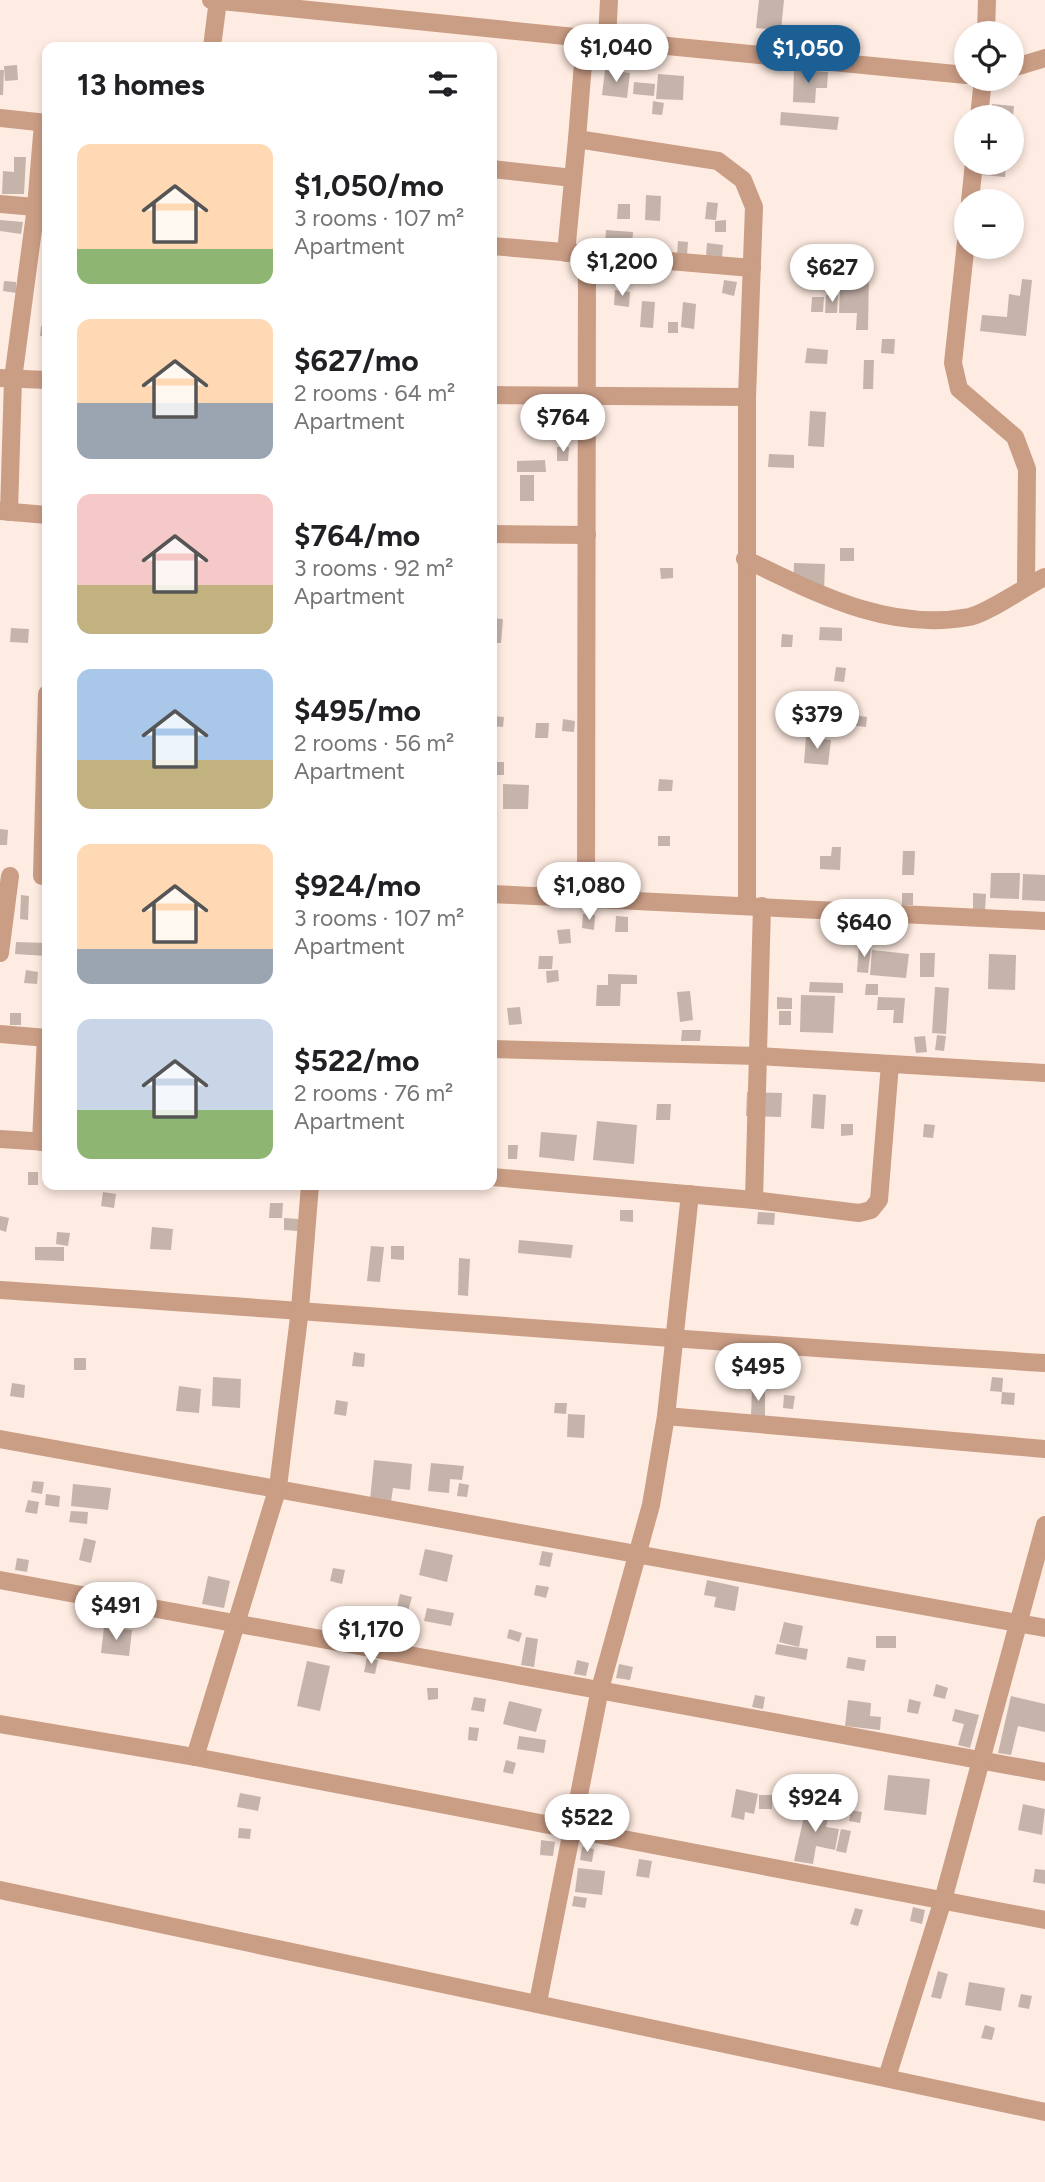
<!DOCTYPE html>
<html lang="en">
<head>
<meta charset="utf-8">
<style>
	:root { --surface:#fff; --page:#f6f6f6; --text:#202124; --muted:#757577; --accent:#1c5f94 }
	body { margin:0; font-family:Figtree,sans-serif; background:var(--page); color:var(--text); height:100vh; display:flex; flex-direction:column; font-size:26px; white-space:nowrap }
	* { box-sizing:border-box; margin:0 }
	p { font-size:23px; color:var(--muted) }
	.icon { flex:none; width:38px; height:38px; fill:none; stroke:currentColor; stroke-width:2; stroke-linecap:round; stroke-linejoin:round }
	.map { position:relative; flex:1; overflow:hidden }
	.panel { position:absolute; left:42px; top:42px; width:455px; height:1148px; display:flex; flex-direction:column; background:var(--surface); border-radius:14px; box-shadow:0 4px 10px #0003 }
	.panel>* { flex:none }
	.controls { position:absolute; left:954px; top:21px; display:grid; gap:14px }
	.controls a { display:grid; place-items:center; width:70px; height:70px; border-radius:50%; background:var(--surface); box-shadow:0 4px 10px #0003; font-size:35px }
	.price { position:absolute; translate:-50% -60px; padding:0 16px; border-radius:24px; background:#fff; color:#222; font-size:23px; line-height:46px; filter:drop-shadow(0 2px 4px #0008) }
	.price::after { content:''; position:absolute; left:50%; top:42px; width:21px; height:16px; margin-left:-10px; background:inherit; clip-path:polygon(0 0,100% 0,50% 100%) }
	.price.current { background:var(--accent); color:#fff }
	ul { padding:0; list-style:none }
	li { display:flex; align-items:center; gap:21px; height:175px; padding:0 35px }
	li span { display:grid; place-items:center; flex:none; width:196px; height:140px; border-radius:14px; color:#555 }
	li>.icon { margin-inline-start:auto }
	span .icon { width:84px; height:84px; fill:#fffc; stroke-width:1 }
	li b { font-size:30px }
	h2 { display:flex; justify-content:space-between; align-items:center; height:84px; padding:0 35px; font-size:30px }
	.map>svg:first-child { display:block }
	.building { fill:#c6b4ab }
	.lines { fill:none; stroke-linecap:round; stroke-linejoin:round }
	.street { stroke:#ca9d85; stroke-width:18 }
</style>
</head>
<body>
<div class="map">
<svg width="1045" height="2182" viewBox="0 0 1045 2182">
	<rect width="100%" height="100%" fill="#feebe1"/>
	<g class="building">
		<path d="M759,0H784L781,30L756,28Z"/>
		<path d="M17,65L18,80L5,81L4,66Z"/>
		<path d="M0,70H4L3,95H0Z"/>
		<path d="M605,70L630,73L627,98L602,95Z"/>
		<path d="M794,70L828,72L827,88H816L815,103L793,102Z"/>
		<path d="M658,74L684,76L683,100L656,99Z"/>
		<path d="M634,82L655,84L654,96L633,94Z"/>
		<path d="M653,101L664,103L662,115L652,114Z"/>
		<path d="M992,104L1014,106L1013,117H991Z"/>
		<path d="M781,112L839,117L837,130L780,125Z"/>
		<path d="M14,157H26L24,194H2L3,171L14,172Z"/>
		<path d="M981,163L1006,165L1005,177L969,174Z"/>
		<path d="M646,195L661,196L660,221L645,220Z"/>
		<path d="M707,202L718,203L716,220L705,219Z"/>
		<path d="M618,204H630V219H617Z"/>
		<path d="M0,220L23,222L21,234L0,231Z"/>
		<path d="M726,220V232H715V221Z"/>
		<path d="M606,230L633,232L632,245L605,243Z"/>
		<path d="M678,241L688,242L687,255L677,254Z"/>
		<path d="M707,243L723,245L722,258L706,256Z"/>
		<path d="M861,273H869L868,330H856L857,313H839L840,287L860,288Z"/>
		<path d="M1022,279L1032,280L1026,336L980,331L982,315L1007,317L1009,294L1020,296Z"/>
		<path d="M724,280L737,282L734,296L722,293Z"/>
		<path d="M4,281L16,282V293L3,291Z"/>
		<path d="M615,290L630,292L629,307L614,305Z"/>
		<path d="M826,295H838L837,313H825Z"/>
		<path d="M812,297H824L823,312H811Z"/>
		<path d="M642,301L655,302L653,328L640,327Z"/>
		<path d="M683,302L696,304L694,329L681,327Z"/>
		<rect x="668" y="322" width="10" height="11"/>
		<path d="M41,326L47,327V337L40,336Z"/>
		<path d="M882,339H895L894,354L881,353Z"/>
		<path d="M807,348L828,350L827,364L805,363Z"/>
		<path d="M864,360H874L873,389H863Z"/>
		<path d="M810,411L826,412L824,447L808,446Z"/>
		<path d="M557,447H569L568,461H557Z"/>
		<path d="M769,454L794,455V468L768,467Z"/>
		<path d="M545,460L546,472H517V461Z"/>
		<rect x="520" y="475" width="14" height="26"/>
		<rect x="840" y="548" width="14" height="13"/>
		<path d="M794,563L825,564L824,592L793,591Z"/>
		<path d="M660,568H673V578L661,579Z"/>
		<path d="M492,618L503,619L501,643H492Z"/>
		<path d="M820,627L842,628V641L819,640Z"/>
		<path d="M11,628L29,629L28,643L10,642Z"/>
		<path d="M782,634L793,635L792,647H781Z"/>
		<path d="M836,667L846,668L844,682L834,681Z"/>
		<path d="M833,697L854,699L852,715L867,717L866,727L830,723Z"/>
		<path d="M493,716L504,717L503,727L492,726Z"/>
		<path d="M563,719L575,721L574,732L562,731Z"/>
		<path d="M536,723H549L548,738H535Z"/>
		<path d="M806,737L831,740L828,765L804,763Z"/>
		<rect x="492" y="762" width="12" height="13"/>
		<path d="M659,779L673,780L672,791H658Z"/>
		<path d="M503,784L529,785L528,809H503Z"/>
		<path d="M0,829L8,830L7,845H0Z"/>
		<rect x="658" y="836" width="12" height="10"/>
		<path d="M832,847H841L840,870L820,869V856H831Z"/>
		<path d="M903,851H915L914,875H902Z"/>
		<path d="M991,873H1020L1019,899L990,898Z"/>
		<path d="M1023,874L1045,875V901L1022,900Z"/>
		<rect x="902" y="893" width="11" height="12"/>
		<path d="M973,893L986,894L985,911H973Z"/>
		<path d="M21,895L29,896L28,920L20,919Z"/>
		<path d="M583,914L595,915L594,930L582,928Z"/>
		<path d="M616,916L628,917V932H615Z"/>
		<path d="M570,929L571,943L559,944L557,930Z"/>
		<path d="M16,942L47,943V956L15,954Z"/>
		<path d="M859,946L871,947L868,973L857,972Z"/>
		<path d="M872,950L909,954L906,978L870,975Z"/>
		<path d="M920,953H935L934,977H920Z"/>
		<path d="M989,954L1016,955L1015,990L988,989Z"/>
		<path d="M539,956H553L552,969H538Z"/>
		<path d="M26,970L38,972L37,984L24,983Z"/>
		<path d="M558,970L559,981L547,983L546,971Z"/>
		<path d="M608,974L637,975V984H621L620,1006H596L597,985H608Z"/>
		<path d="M810,982L843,983V993L809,992Z"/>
		<path d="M866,984H878V995H865Z"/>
		<path d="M935,987L949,988L946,1034L932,1033Z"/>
		<path d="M690,991L693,1020L680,1022L677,992Z"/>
		<path d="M801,995L835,996L833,1033L800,1032Z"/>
		<path d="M777,997L792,998V1009H777Z"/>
		<path d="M878,997L905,998L903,1023H893L894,1010H877Z"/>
		<path d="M520,1007L522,1024L509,1025L507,1008Z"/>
		<rect x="779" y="1011" width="12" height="14"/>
		<rect x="10" y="1013" width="11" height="12"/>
		<path d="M682,1030H701L700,1041H681Z"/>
		<path d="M937,1035L946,1036L944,1051L935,1050Z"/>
		<path d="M925,1036L927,1052L916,1053L914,1037Z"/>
		<path d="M747,1092L782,1093L781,1117L746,1116Z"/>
		<path d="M813,1094L826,1095L824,1129L811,1128Z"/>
		<path d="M657,1104H671L670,1120H656Z"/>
		<path d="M597,1121L637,1125L634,1164L593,1160Z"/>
		<path d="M841,1124H853V1135L841,1136Z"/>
		<path d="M924,1124L935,1125L933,1138L923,1137Z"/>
		<path d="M541,1132L577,1135L574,1161L539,1157Z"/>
		<path d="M508,1145H518L517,1159H508Z"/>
		<rect x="28" y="1172" width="10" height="13"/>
		<rect x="229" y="1185" width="11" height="4"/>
		<path d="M103,1192L116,1194L114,1208L101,1206Z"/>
		<path d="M270,1203H283L282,1218H269Z"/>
		<path d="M620,1210H633V1222L620,1221Z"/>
		<path d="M758,1212L775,1213L774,1225L757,1224Z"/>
		<path d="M0,1216L9,1218L6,1232L0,1230Z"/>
		<path d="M284,1218L298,1219V1231L284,1230Z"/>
		<path d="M152,1227L173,1229L171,1250L150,1249Z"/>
		<path d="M57,1232L70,1233L68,1246L56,1244Z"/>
		<path d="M519,1240L573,1245L571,1258L518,1253Z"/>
		<path d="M371,1246L384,1247L380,1282L367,1281Z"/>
		<path d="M391,1246H404V1260L391,1259Z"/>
		<path d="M35,1247H64V1261L35,1260Z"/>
		<path d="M459,1258L470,1259L468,1296L458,1295Z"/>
		<path d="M354,1352L365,1354L364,1367L352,1366Z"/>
		<rect x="74" y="1358" width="12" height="12"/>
		<path d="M213,1377L241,1379L240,1408L212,1406Z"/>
		<path d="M992,1377L1003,1378L1002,1392L990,1391Z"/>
		<path d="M12,1383L25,1385L24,1398L10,1396Z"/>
		<path d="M179,1386L201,1389L199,1413L176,1411Z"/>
		<path d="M752,1388H765V1417H751Z"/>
		<path d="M1002,1392L1015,1393L1014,1405L1001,1404Z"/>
		<path d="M784,1395L795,1396L793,1409L783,1408Z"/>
		<path d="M336,1400L348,1402L346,1416L334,1414Z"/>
		<path d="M555,1403H567L566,1414L554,1413Z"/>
		<path d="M568,1414L585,1415L584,1438L567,1437Z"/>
		<path d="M374,1460L412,1464L410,1490L393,1488L391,1502L370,1500Z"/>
		<path d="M431,1463L464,1466L462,1480L450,1479L449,1493L428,1491Z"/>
		<path d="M33,1481L44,1482L42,1494L31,1492Z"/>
		<path d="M459,1483L469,1485L467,1497L457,1496Z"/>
		<path d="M73,1484L111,1488L108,1510L71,1506Z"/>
		<path d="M46,1494L60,1496L59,1507L45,1505Z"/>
		<path d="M28,1500L39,1502L37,1514L25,1512Z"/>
		<path d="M71,1511L88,1512L87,1524L69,1522Z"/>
		<path d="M84,1538L96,1541L91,1563L79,1560Z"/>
		<path d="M425,1549L453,1555L447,1582L419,1575Z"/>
		<path d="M542,1551L553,1553L550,1567L539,1565Z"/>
		<path d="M17,1558L29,1560L27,1572L15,1570Z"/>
		<path d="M333,1568L345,1570L342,1584L330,1581Z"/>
		<path d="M208,1576L230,1581L224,1608L202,1604Z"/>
		<path d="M707,1580L739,1587L735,1611L714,1607L716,1597L704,1595Z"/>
		<path d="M536,1585L549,1587L546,1598L534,1595Z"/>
		<path d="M400,1594L412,1597L408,1611L397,1608Z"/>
		<path d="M427,1608L454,1613L451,1626L424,1621Z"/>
		<path d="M784,1622L803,1626L799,1647L779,1642Z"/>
		<path d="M104,1627L132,1630L129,1656L101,1653Z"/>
		<path d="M509,1629L522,1633L519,1642L507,1638Z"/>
		<rect x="876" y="1636" width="20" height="12"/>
		<path d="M526,1637L538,1639L534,1667L521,1665Z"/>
		<path d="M777,1644L808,1649L806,1660L775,1654Z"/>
		<path d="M848,1657L866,1660L864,1671L846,1668Z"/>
		<path d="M367,1658L378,1660L375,1674L364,1672Z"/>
		<path d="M577,1660L589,1663L586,1676L574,1674Z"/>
		<path d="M307,1661L330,1666L320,1711L297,1706Z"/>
		<path d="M619,1664L633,1667L630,1680L616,1678Z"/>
		<path d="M936,1684L948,1688L945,1699L933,1696Z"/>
		<path d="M427,1688H438V1699L428,1700Z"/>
		<path d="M755,1695L765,1697L763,1709L752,1707Z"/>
		<path d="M1011,1696L1045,1704V1732L1018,1726L1011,1755L998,1753Z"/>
		<path d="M474,1697L486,1699L484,1712L471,1710Z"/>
		<path d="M909,1699L921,1702L918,1714L907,1712Z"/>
		<path d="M848,1700L871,1703L870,1716L881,1717L880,1730L845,1726Z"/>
		<path d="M509,1701L542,1709L536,1732L503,1724Z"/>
		<path d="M955,1709L979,1715L970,1748L958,1745L964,1724L952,1721Z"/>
		<path d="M469,1727L479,1728L477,1741L468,1740Z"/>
		<path d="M519,1736L546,1740L544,1753L517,1749Z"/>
		<path d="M506,1760L516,1763L513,1774L503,1772Z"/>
		<path d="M888,1775L930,1779L926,1815L884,1810Z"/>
		<path d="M736,1789L758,1794L754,1814L745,1812L744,1820L731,1817Z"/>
		<path d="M240,1793L261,1797L258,1811L237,1807Z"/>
		<rect x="759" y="1795" width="13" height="14"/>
		<path d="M784,1798L797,1800L795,1818L781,1816Z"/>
		<path d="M807,1803L830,1808L826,1827L839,1829L835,1850L816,1846L813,1864L794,1861Z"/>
		<path d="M1023,1804L1045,1809L1042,1835L1018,1830Z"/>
		<path d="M851,1810L862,1812L860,1823L849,1821Z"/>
		<path d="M239,1828L251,1829L250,1839L238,1838Z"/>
		<path d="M841,1829L851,1831L846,1853L836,1851Z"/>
		<path d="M541,1840L555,1842L553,1856L540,1855Z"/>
		<path d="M582,1847L594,1849L592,1862L580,1860Z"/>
		<path d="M639,1859L652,1861L649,1878L636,1876Z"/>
		<path d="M578,1868L605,1871L602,1895L575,1892Z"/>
		<path d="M1035,1869L1045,1870V1884L1033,1882Z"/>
		<path d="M574,1896L587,1898L585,1908L572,1906Z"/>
		<path d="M913,1907L925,1910L922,1924L910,1921Z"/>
		<path d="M855,1908L863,1910L858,1926L850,1924Z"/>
		<path d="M938,1971L948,1974L941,1999L931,1997Z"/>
		<path d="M969,1982L1005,1988L1001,2011L965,2005Z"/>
		<path d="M1021,1994L1032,1996L1029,2009L1018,2007Z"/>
		<path d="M985,2025L995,2028L992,2040L981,2038Z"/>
	</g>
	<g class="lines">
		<g class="street">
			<path d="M211,0L585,38L577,139L718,161L743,180L754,207L747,397V906"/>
			<path d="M986,33L987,0"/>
			<path d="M585,38L966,75"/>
			<path d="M607,40L609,0"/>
			<path d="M212,47L218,0"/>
			<path d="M1012,68L1045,58"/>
			<path d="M979,117L983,79"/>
			<path d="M0,118L47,123"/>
			<path d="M492,169L573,178"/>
			<path d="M970,201L974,163"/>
			<path d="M0,204L47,208"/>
			<path d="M966,242L953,363L959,389L1015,437L1027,469L1026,587"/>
			<path d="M492,246L752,268"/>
			<path d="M566,253L577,139"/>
			<path d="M0,378L47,380"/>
			<path d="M492,395L747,397"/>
			<path d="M0,511L47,515"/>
			<path d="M9,512L13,379L36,207L43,123"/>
			<path d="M492,534L587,535"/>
			<path d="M745,559C816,593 888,632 969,617C987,614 1026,586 1045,577"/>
			<path d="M42,876L47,694"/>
			<path d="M492,894L1045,921"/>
			<path d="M586,897L587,256"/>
			<path d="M0,953L10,876"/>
			<path d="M0,1034L47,1038"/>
			<path d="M492,1049L758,1056L1045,1073"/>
			<path d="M0,1139L47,1142"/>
			<path d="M41,1142L46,1037"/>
			<path d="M492,1177L754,1200L859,1213L871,1210L879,1200L890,1064"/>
			<path d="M754,1200L762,906"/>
			<path d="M0,1290C349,1313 696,1342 1045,1363"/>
			<path d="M666,1416L1045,1449"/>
			<path d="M0,1439L1045,1628"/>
			<path d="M0,1580L1045,1772"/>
			<path d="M0,1724L195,1757L1045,1920"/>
			<path d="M195,1757L278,1487L300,1309L310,1185"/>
			<path d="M0,1890L1045,2112"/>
			<path d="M538,2002L600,1689L651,1505L666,1416L690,1194"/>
			<path d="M887,2077L943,1900L1045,1525"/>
		</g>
	</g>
</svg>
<div class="controls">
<a><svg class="icon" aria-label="locate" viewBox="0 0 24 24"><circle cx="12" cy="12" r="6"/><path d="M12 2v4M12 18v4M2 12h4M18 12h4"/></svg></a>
<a>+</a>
<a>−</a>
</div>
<b class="price" style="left:616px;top:84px">$1,040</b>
<b class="price current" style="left:808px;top:85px">$1,050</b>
<b class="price" style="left:622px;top:298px">$1,200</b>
<b class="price" style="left:832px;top:304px">$627</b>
<b class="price" style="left:563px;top:454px">$764</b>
<b class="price" style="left:817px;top:751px">$379</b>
<b class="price" style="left:589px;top:922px">$1,080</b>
<b class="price" style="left:864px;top:959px">$640</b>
<b class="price" style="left:758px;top:1403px">$495</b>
<b class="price" style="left:116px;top:1642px">$491</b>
<b class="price" style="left:371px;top:1666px">$1,170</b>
<b class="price" style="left:815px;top:1834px">$924</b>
<b class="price" style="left:587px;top:1854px">$522</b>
<section class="panel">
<h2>13 homes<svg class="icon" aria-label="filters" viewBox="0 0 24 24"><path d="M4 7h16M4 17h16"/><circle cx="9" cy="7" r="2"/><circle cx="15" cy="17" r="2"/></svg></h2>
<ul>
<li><span style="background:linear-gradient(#ffd9b3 75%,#8fb573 0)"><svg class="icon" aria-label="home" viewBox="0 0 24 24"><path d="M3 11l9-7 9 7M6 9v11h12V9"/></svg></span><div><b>$1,050/mo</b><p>3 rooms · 107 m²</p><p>Apartment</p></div></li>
<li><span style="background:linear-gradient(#ffd9b3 60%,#9aa5b1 0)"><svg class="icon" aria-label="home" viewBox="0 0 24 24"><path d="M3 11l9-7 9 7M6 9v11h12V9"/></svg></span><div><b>$627/mo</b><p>2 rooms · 64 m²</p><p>Apartment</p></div></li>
<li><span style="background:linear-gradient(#f6c9c9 65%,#c2b280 0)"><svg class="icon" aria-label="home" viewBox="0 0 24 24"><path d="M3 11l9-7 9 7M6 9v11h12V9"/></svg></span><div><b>$764/mo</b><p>3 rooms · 92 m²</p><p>Apartment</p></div></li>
<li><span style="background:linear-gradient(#a9c7e8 65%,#c2b280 0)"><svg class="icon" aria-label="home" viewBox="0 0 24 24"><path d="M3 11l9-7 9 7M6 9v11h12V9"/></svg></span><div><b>$495/mo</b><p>2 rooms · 56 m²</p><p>Apartment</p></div></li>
<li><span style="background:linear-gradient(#ffd9b3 75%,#9aa5b1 0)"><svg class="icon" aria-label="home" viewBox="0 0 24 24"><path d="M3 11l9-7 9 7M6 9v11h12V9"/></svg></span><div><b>$924/mo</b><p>3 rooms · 107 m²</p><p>Apartment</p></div></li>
<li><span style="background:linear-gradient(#c9d6e8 65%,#8fb573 0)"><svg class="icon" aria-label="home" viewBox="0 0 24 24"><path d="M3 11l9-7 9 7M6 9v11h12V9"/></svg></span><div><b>$522/mo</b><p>2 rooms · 76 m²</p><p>Apartment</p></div></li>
</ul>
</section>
</div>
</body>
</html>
